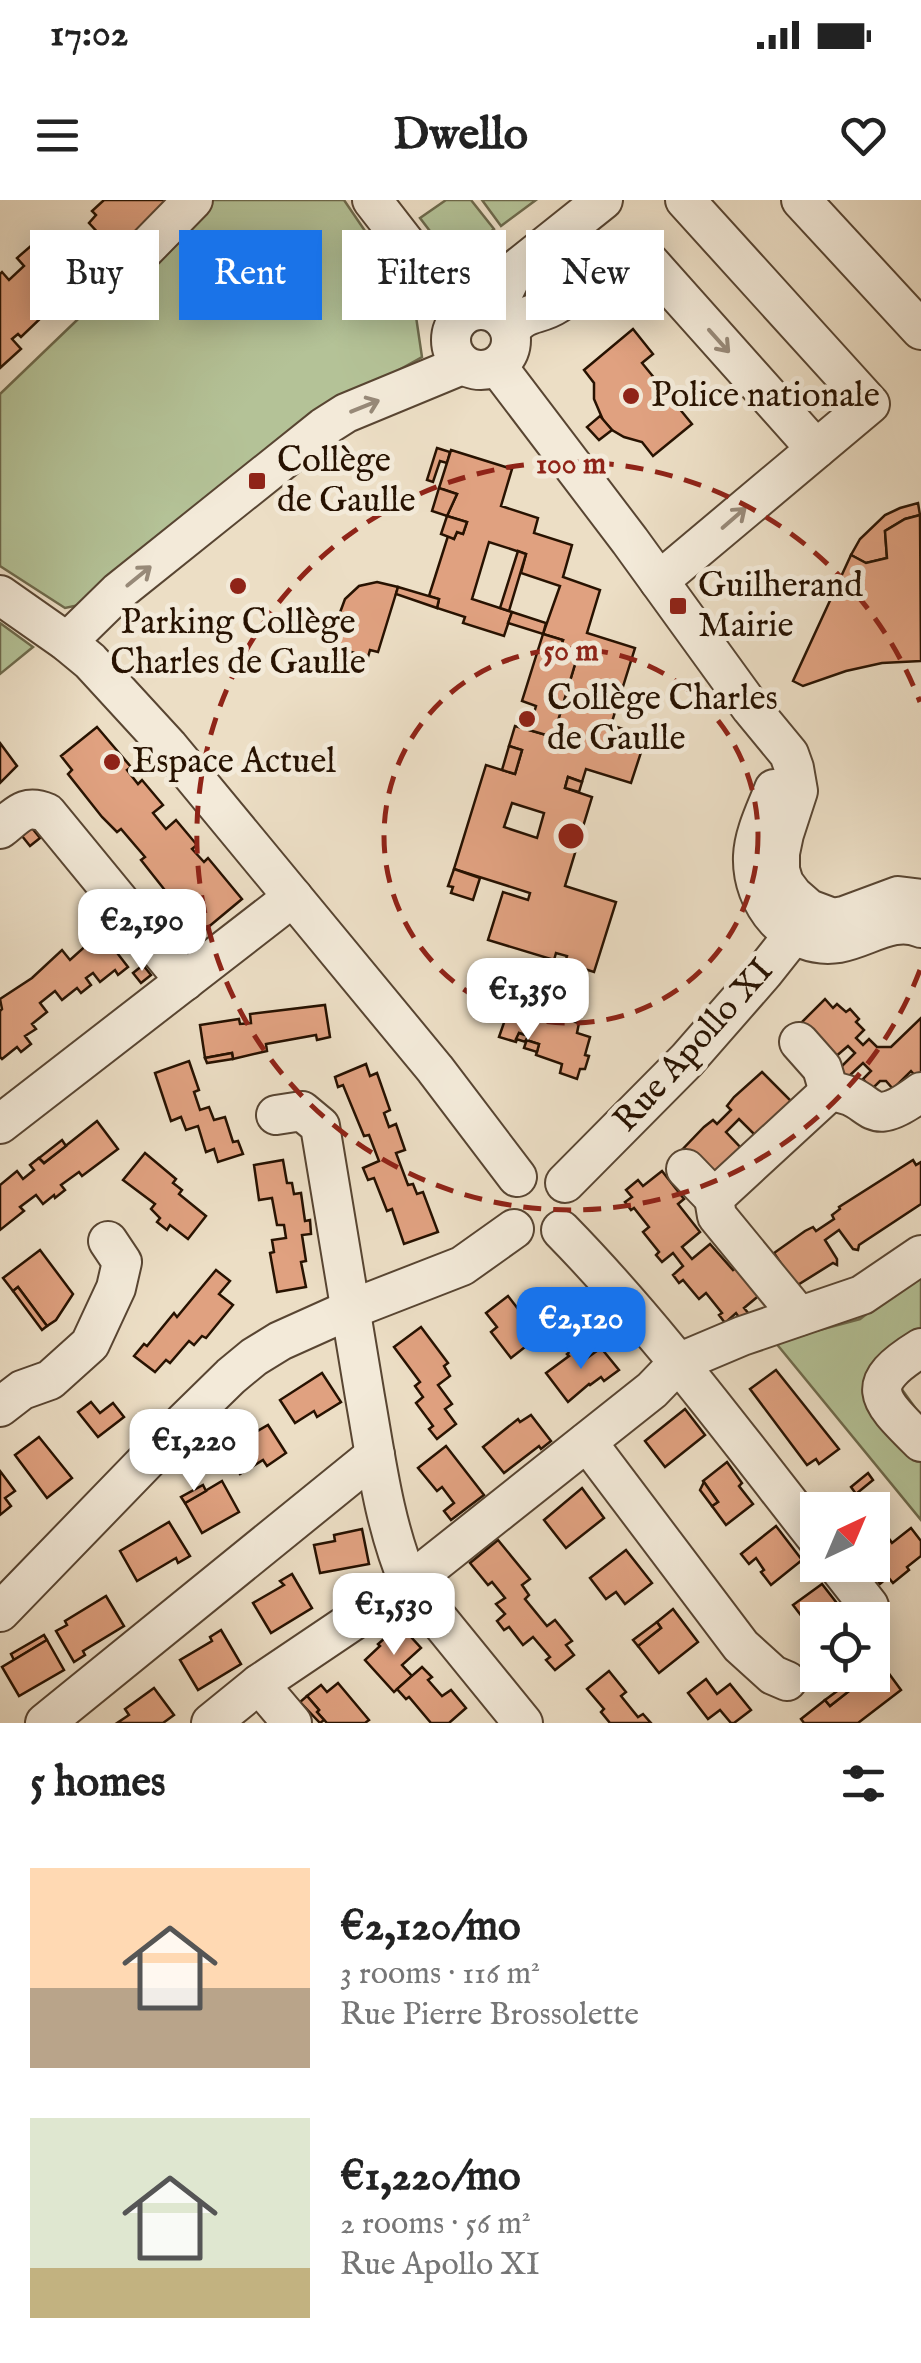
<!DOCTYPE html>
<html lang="en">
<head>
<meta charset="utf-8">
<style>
	:root { --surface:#fff; --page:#f6f6f6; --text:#222; --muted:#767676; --accent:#1a73e8 }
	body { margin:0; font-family:"IM FELL English",serif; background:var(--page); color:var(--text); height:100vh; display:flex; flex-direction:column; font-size:38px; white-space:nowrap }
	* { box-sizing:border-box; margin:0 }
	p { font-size:32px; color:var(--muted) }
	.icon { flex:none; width:55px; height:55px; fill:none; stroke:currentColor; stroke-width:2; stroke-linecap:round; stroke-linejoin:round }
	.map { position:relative; height:1523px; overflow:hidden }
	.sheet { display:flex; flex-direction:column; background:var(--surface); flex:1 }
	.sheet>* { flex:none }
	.hud { position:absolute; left:30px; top:30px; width:862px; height:90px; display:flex; gap:20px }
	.needle { width:65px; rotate:44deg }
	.controls { position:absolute; left:800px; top:1292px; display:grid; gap:20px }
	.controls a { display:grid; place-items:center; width:90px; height:90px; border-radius:0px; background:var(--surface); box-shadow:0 5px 25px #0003; font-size:50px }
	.price { position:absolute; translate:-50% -85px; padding:0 22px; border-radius:20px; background:#fff; color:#222; font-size:32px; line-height:65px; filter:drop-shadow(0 2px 5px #0008) }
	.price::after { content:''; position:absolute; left:50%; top:60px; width:30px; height:22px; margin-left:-15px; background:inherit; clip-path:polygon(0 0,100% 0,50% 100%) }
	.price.current { background:var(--accent); color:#fff }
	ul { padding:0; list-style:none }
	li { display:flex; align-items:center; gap:30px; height:250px; padding:0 30px }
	li span { display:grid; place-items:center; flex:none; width:280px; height:200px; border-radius:0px; color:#555 }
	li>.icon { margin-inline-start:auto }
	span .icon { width:120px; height:120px; fill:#fffc; stroke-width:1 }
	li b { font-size:42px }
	h2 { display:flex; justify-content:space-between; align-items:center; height:120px; padding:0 30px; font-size:42px }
	.pill { padding:0 35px; border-radius:0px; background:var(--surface); box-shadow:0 5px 25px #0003; font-size:35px; line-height:90px }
	.pill.current { background:var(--accent); color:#fff }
	.status { display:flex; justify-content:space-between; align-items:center; height:70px; padding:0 50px; background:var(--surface); direction:ltr }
	.status svg { height:28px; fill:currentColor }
	header { display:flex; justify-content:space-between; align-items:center; height:130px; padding:0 30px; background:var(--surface); font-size:45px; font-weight:700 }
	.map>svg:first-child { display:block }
	.green { fill:#b4c297; stroke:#6e6a4c; stroke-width:2.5 }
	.building { fill:#e0a180; stroke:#271201; stroke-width:2.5; fill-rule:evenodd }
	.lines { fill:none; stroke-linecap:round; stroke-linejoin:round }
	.minor-casing { stroke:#584532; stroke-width:42 }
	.minor { stroke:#f3ead9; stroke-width:38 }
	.oneway { stroke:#978978 }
	.ring { fill:none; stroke:#8f2418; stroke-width:5; stroke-dasharray:18 12 }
	.poi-dot { fill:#8f2418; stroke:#f3ead9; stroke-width:4 }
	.labels { text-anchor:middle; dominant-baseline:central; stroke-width:10; stroke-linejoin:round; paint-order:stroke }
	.poi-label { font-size:35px; fill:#271201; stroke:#f3ead9; text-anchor:start }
	.street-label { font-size:35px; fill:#271201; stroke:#f3ead9 }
	.centre { fill:#8f2418; stroke:#f3ead9; stroke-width:5 }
	.ring-label { font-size:30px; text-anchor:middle; font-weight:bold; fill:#8f2418; stroke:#f3ead9; stroke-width:10; stroke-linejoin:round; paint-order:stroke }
</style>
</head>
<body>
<div class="status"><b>17:02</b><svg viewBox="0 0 49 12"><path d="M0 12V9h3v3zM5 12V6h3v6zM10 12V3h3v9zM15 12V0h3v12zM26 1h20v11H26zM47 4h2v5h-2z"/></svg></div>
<header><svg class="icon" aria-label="menu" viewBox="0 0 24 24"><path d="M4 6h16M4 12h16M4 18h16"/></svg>Dwello<svg class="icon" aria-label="heart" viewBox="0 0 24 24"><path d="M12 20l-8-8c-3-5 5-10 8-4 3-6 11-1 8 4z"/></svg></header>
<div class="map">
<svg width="921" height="1523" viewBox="0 0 921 1523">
	<rect width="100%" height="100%" fill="#ecdec5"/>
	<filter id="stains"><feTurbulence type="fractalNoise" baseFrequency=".002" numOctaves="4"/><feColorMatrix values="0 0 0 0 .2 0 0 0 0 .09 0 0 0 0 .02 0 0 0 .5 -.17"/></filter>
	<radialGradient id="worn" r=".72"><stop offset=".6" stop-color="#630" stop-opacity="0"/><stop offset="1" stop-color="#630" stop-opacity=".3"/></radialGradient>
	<g class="green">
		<path d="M212,0H344L414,103L422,157L299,226L84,404L65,408L0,366V194L101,97Z"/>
		<path d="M446,0H471L494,29L477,43L491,73L486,86L479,87L468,81L420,18Z"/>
		<path d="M482,0H536L501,26Z"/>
		<path d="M0,423L33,447L0,474Z"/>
		<path d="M921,1072V1169L898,1184L921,1216V1320L775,1142L860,1119Z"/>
	</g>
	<g class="building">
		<path d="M104,0H172L124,45L122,43L114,50L89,23L96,15L92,11Z"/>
		<path d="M32,45L45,60L51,54L78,85L56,105L47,96L35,107L43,116L21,137L18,134L12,139L21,149L0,168V74L2,72L9,80L24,66L17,58Z"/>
		<path d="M633,129L653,154L642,163L692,224L653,256L642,242L624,237L612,230L603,220L594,199V183L584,170Z"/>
		<path d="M600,216L612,230L599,240L587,227Z"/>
		<path d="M437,248L450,252L447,263L440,261L433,282L427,280Z"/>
		<path d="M451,250L512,269L501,306L538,318L534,333L572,345L563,377L600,390L587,433L635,448L611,525L646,537L631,583L586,569L582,582L568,577L565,588L592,597L565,686L616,702L594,772L565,763L567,756L556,753L554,760L488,740L503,692L528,700L530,693L454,669L486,565L515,574L522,550L509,546L515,526L553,537L576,461L558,455L563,440L543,434L560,386L521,373L526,354L489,342L472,399L512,412L504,436L463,423L465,417L437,408L439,399L429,396L448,336L454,339L457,332L463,334L467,322L447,316L457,294L439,288ZM512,603L544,613L537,638L504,627Z"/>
		<path d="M439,288L457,294L447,316L432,311Z"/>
		<path d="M918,303L920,315L905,319L885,331L887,358L866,363L851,355L860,339L885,315L900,308Z"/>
		<path d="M920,315L921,461L882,463L846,471L803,486L793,481L851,355L866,363L887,358L885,331L905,319Z"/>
		<path d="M447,316L467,322L463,334L457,332L454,339L441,334Z"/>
		<path d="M518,351L526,354L509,411L500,408Z"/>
		<path d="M377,382L398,387L378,452L370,450L368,457L328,445L345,399L359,386Z"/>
		<path d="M398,387L439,399L437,408L396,394Z"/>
		<path d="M512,412L546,423L543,434L508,423Z"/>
		<path d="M543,434L563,440L558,455L576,461L553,537L529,530L536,506L522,501Z"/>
		<path d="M97,527L131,567L127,570L138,584L142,580L163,605L153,613L166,629L176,620L197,645L192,649L204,662L208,658L242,699L206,729L194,715L190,719L175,703L141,660L145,657L121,629L117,632L102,617L68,574L72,570L61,556Z"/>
		<path d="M0,543L17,566L0,583Z"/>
		<path d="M509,546L522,550L515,574L502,570Z"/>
		<path d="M568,577L582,582L579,592L565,588Z"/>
		<path d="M32,628L40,638L30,646L22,636Z"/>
		<path d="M454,669L480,678L473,700L451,693L453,687L448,686Z"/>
		<path d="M101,732L128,767L118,775L115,770L100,782L93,773L86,778L91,785L81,793L77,788L62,800L55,791L40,803L47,812L32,824L36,829L25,836L31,844L21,852L17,847L2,859L0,857V811L2,809L0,799L32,778L62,750L70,760Z"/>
		<path d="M143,765L151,775L141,783L133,773Z"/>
		<path d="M508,786L531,793L533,787L556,794L550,815L579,823L577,833L590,837L585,855L589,856L585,869H580L577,879L560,873L562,864L536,855L539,844L526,840L528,836L519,833L516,842L499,837L506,817L486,812L494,788L507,792Z"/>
		<path d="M825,799L833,808L837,804L846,812L850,809L859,819L856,822L864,830L856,838L863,845L869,839L877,847H891L921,818V876L918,879L911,871L893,889L886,881H880L872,889L863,879L871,871L863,863L848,877L839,869L855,853L848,846L834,858L800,824Z"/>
		<path d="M325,805L330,837L317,840L316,835L266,844L267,851L233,859L232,853L205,858L200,825L239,819L240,824L251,823L250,814Z"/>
		<path d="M519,833L528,836L526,840L539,844L537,852L524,848L526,842L516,839Z"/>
		<path d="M232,853L233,859L207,863L205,858Z"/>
		<path d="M189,861L199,890L194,892L200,910L209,907L214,920L225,917L233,942L238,941L243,954L218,962L214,949L206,952L198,926L186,930L181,917L171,921L155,873Z"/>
		<path d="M366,864L370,876L377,873L390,910L384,913L389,927L396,924L405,950L396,953L408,985L413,984L417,994L423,992L438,1032L404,1044L392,1009L387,1011L374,978L368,980L363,968L379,961L369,935L364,936L343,885L338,887L335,877Z"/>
		<path d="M762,872L791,901L756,936L739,919L726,932L742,949L706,984L678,954L704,927L713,920L717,924L731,910L727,906L734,897Z"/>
		<path d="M97,921L118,949L82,976L79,972L61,985L65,990L55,998L54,995L43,1004L36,995L20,1007L24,1011L0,1030V985L17,971L23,979L34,970L30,965L39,958L44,963Z"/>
		<path d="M62,940L66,946L44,963L39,958Z"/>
		<path d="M145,953L176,979L173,983L182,990L179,994L206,1016L188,1039L170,1025L167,1030L157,1022L160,1018L151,1009L155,1004L123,980Z"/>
		<path d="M283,960L287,983H292L294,994L301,993L305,1021L310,1020L311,1034L302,1035L306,1061L301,1062L306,1087L277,1092L270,1053L274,1052L272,1040L286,1038L284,1025H277L272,998L259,1000L254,965Z"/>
		<path d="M913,960L916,965L921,962V1004L859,1045L858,1050L853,1049L839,1030L825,1040L837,1059V1065L833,1063L796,1086L774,1053L805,1031L813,1027L816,1031L834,1019L832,1015L840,1009L839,1007Z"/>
		<path d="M662,971L684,999L678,1004L700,1032L682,1047L692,1059L710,1044L733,1070L740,1065L762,1093L744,1108L749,1114L741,1120L736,1113L725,1123L719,1115L722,1113L706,1093L699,1099L683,1080L679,1083L673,1075L683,1066L673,1053L662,1062L656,1055L659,1052L643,1032L649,1027L634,1008L631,1010L625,1002L632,997L626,990L638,980L643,986Z"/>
		<path d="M40,1050L73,1094L56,1120L47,1126L18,1087L13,1091L3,1078Z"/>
		<path d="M216,1070L230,1081L219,1094L233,1105L206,1138L202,1136L194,1145L189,1141L170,1163L166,1160L155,1172L134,1156L144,1144L147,1146L174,1113L177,1117Z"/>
		<path d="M18,1087L47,1126L42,1130L13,1091Z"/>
		<path d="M508,1096L539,1136L511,1158L491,1132L497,1127L486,1113Z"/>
		<path d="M421,1127L448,1163L444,1166L450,1176L438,1185L452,1204L445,1209L456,1224L437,1239L429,1229L433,1226L416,1203L423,1197L415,1186L420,1182L394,1147Z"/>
		<path d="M578,1145L587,1158L601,1148L619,1170L604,1181L601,1177L590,1185L589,1184L568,1202L546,1173L569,1156L567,1154Z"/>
		<path d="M776,1170L839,1249L819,1264L816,1259L807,1265L750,1189Z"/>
		<path d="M322,1173L341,1202L317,1217L314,1211L295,1223L280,1200Z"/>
		<path d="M91,1202L100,1213L113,1203L124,1217L98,1237L78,1212Z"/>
		<path d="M685,1209L705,1235L665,1267L645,1241Z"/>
		<path d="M531,1215L551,1241L541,1249L539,1246L504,1273L483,1247L518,1219L520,1222Z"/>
		<path d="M268,1225L286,1253L267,1266L263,1260L240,1274L224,1250Z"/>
		<path d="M245,1231L248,1235L224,1250L221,1246Z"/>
		<path d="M39,1237L72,1278L47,1298L15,1255Z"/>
		<path d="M446,1246L484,1295L451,1320L444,1311L454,1303L442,1287L437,1291L418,1268Z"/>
		<path d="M727,1262L742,1283L739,1286L753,1304L726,1325L712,1306L718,1302L703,1281Z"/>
		<path d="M0,1271L15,1291L5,1298L11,1306L0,1315Z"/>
		<path d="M868,1273L873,1280L856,1294L851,1287Z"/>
		<path d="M222,1281L239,1312L202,1333L185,1303Z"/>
		<path d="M704,1282L718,1302L712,1306L700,1290Z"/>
		<path d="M203,1285L206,1291L185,1303L181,1297Z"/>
		<path d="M582,1288L604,1318L566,1348L544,1320Z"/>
		<path d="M169,1322L190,1356L178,1363L176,1358L137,1381L120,1351Z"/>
		<path d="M776,1326L802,1360L771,1385L761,1372L764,1370L756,1358L749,1364L741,1354Z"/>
		<path d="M911,1328L921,1341V1356L907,1367L909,1370L893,1383L888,1377L880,1384L870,1370V1365H872V1353L890,1340L892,1343Z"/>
		<path d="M362,1329L369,1364L320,1373L314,1345L335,1341L334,1335Z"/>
		<path d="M498,1340L530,1379L522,1385L529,1395L525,1399L547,1426L555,1420L572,1441L566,1445L574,1455L555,1470L546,1460L550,1457L533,1437L523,1445L509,1427L504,1430L497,1421L505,1414L496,1404L505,1398L492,1382L488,1385L470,1363Z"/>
		<path d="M626,1350L652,1383L625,1404L616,1392L606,1399L590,1378Z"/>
		<path d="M292,1374L312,1408L271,1433L253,1403L284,1385L280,1381Z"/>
		<path d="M822,1384L850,1420H818V1423L813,1417L806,1422L793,1405Z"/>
		<path d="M106,1396L124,1426L83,1451L85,1455L74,1462L56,1431L67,1425L65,1421Z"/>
		<path d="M673,1409L698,1442L659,1473L638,1446L661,1428L657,1422Z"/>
		<path d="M657,1422L661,1428L638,1446L633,1440Z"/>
		<path d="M400,1425L421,1448L402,1465L412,1476L394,1492L365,1460L380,1446L378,1444Z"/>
		<path d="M221,1430L241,1464L198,1490L180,1460L212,1441L210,1437Z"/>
		<path d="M44,1435L47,1440L14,1460L11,1454Z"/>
		<path d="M47,1440L64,1470L19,1496L2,1467Z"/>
		<path d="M879,1460L901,1490L858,1523H804L801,1519L825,1500L830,1506L858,1484L855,1478L859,1475H872V1465Z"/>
		<path d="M422,1467L432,1477L428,1480L442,1496L451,1490L466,1508L449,1523H431L409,1497L406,1499L397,1489Z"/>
		<path d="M609,1471L626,1492L621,1496L638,1517L643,1514L651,1523H610L601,1512L604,1509L587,1489Z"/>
		<path d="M855,1478L858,1484L830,1506L825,1500Z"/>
		<path d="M706,1479L717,1494L730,1484L751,1510L734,1523H731L720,1510L708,1519L688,1493Z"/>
		<path d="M338,1483L369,1520L365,1523H327L317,1512L319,1510L307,1496L321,1485L327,1492Z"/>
		<path d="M154,1488L174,1515L163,1523H117L129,1515L125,1509Z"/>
		<path d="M307,1496L319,1510L317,1512L324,1520L320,1523L300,1502Z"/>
	</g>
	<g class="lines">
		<g class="minor-casing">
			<g id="minor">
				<path d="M372,0L462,116"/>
				<path d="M801,0L921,130"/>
				<path d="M145,49L193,0"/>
				<circle cx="481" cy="140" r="30"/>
				<path d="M494,112L514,71L603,0"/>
				<path d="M510,131C526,109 537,117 557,104C576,92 601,63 620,56C633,51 640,56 650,63L816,249"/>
				<path d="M497,166L630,341L751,508L789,554L794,568L798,591L784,634L780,653V670L784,683L793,695L809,709L833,718L844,716L898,696L921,699"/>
				<path d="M659,381L870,204L685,0"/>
				<path d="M0,395L67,442L90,461L169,547L435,869L517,977"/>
				<path d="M67,442L118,392L324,227L346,213L462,165"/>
				<path d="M774,589C766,610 754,633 753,656C751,703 789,751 839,743C867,738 893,716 921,728"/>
				<path d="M0,629C17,616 24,603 47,613L185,781"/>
				<path d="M799,842L822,868L829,892"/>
				<path d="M276,915L302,911L320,926C335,1017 350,1107 365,1197C376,1259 384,1325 409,1383L523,1523"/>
				<path d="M0,924L293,697"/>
				<path d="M686,969L714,998"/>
				<path d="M565,983L687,860L764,772L787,743L798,722L805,720"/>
				<path d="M561,1030C655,1126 735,1235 818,1340"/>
				<path d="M799,1116L717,1016L714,998L829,892C877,893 862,936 921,892"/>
				<path d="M921,1148C861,1185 878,1199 921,1242"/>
				<path d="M0,1207L22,1190L50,1180L90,1144L116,1088L122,1062L108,1041"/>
				<path d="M587,1242L741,1446L773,1475L787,1481"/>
				<path d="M837,1365L869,1406"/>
				<path d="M0,1412L184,1222L231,1176L254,1157L280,1141L349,1110L462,1066L514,1029"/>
				<path d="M259,1484L292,1523"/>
				<path d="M45,1523L375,1255"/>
				<path d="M211,1523L259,1484L409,1383L652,1190L678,1163L742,1136L862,1095L921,1055"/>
			</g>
		</g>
		<use href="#minor" class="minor"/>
	</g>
	<defs><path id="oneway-shaft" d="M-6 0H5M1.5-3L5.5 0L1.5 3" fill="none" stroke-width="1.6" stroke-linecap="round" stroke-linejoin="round" transform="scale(2.5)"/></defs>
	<g class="oneway">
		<use href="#oneway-shaft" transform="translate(719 141) rotate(48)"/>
		<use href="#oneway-shaft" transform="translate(365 206) rotate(-22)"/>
		<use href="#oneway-shaft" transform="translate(734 318) rotate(-41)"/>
		<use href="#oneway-shaft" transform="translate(139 376) rotate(-39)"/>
	</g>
	<g class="ring">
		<circle cx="571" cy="636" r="187"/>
		<path d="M920 770A374 374 0 1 1 920 502"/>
	</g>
	<g class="poi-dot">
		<circle cx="631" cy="196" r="10"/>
		<rect x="247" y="271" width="20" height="20" rx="5"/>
		<circle cx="238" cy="386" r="10"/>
		<rect x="668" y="396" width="20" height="20" rx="5"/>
		<circle cx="527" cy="519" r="10"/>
		<circle cx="112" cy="562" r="10"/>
	</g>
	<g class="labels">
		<g class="poi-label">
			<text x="651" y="196">Police nationale</text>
			<text x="277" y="261">Collège<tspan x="277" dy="40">de Gaulle</tspan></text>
			<text x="698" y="386">Guilherand<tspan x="698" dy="40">Mairie</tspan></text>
			<text x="238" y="423" text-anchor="middle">Parking Collège<tspan x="238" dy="40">Charles de Gaulle</tspan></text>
			<text x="547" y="499">Collège Charles<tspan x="547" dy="40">de Gaulle</tspan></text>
			<text x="132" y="562">Espace Actuel</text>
		</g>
		<g class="street-label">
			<text transform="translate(694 846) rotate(-48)">Rue Apollo XI</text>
		</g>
	</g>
	<circle cx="571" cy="636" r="15" class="centre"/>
	<g class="ring-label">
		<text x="571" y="273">100 m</text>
		<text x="571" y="460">50 m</text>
	</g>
	<rect width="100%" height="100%" filter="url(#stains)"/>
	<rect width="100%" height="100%" fill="url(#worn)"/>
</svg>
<div class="controls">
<a><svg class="needle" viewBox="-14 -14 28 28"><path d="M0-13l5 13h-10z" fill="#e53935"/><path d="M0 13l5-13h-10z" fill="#767676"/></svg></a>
<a><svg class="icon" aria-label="locate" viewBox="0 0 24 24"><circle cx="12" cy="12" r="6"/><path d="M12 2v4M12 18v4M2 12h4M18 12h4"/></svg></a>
</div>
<b class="price" style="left:142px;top:774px">€2,190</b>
<b class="price" style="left:528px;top:843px">€1,350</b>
<b class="price current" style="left:581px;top:1172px">€2,120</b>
<b class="price" style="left:194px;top:1294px">€1,220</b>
<b class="price" style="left:394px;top:1458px">€1,530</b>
<div class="hud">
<a class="pill">Buy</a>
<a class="pill current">Rent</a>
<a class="pill">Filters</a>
<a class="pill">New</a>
</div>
</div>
<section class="sheet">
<h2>5 homes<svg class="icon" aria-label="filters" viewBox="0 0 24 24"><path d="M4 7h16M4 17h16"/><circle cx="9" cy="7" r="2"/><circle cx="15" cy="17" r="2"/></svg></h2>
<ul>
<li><span style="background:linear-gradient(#ffd9b3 60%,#b9a48a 0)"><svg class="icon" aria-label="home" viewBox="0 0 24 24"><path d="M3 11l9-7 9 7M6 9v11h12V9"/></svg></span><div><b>€2,120/mo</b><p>3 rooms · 116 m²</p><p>Rue Pierre Brossolette</p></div></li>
<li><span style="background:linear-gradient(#dfe7d0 75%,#c2b280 0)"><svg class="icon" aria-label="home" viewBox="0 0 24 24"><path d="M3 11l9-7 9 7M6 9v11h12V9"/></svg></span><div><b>€1,220/mo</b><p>2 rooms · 56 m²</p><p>Rue Apollo XI</p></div></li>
</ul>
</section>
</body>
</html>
